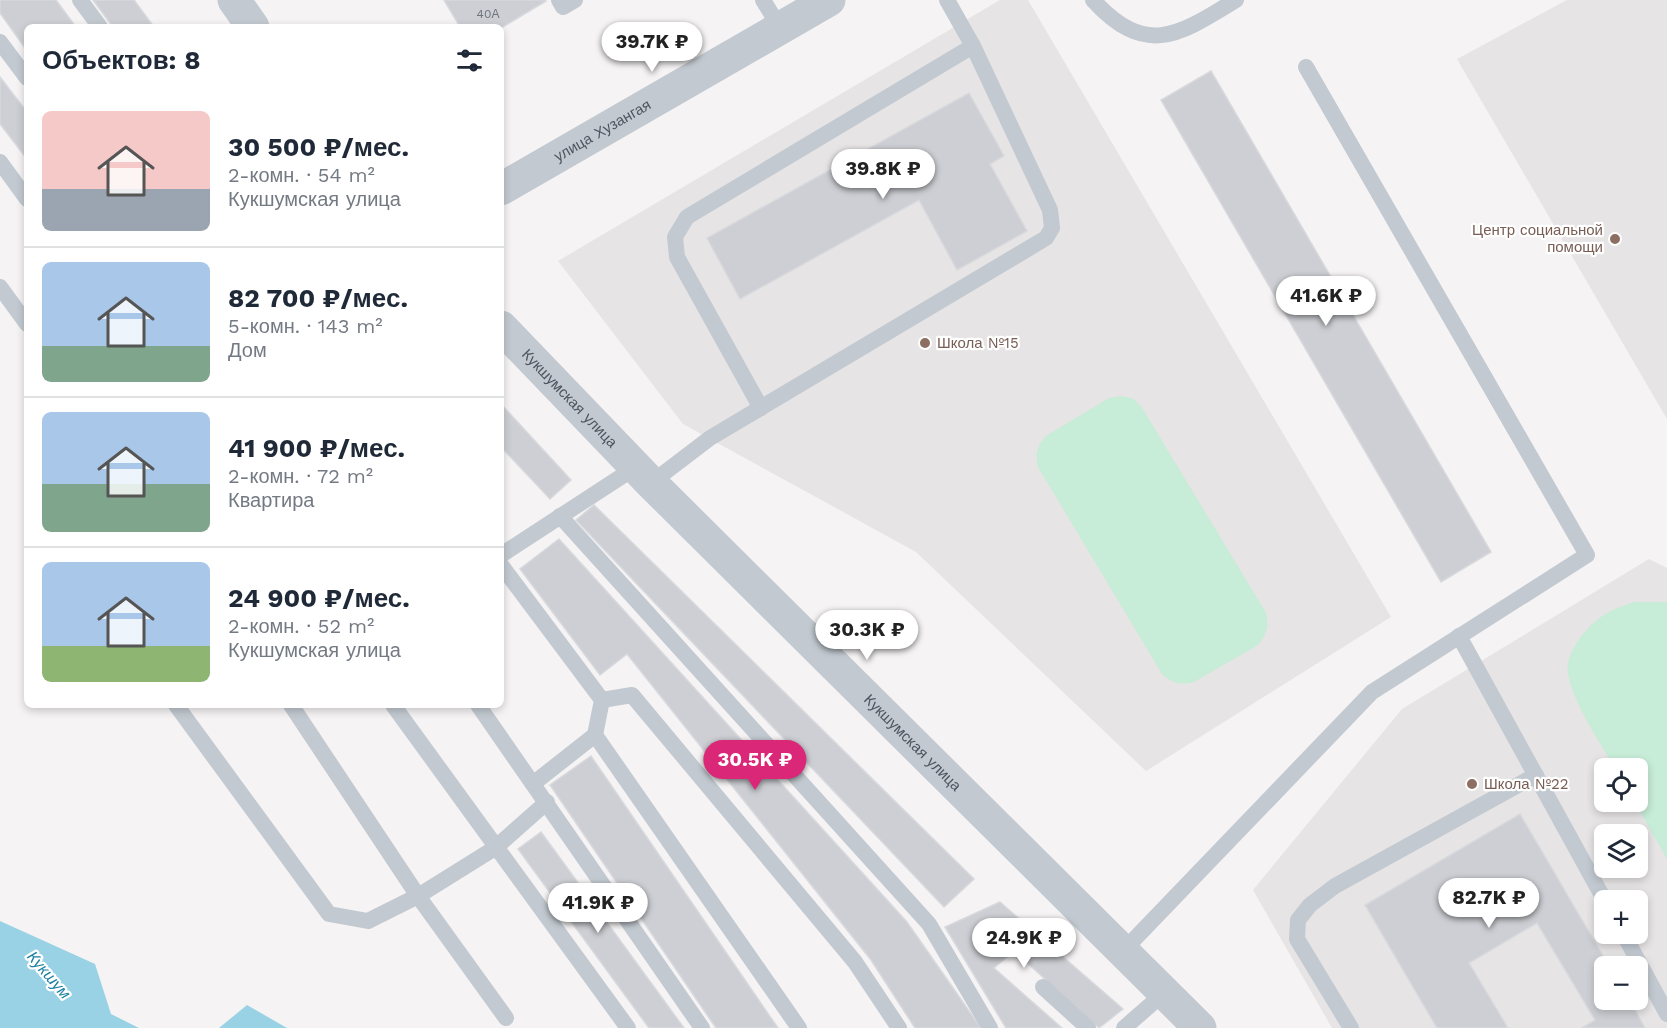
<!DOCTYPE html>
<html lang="ru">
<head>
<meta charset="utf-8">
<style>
	:root { --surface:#fff; --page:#f2f2f3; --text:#1f2937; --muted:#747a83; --line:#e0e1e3; --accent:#db2777 }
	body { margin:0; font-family:"Work Sans",sans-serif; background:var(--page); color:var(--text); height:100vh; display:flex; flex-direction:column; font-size:22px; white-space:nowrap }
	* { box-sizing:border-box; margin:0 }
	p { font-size:20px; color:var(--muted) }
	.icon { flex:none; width:33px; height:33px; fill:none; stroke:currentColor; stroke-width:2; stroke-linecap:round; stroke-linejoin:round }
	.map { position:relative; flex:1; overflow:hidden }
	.panel { position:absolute; left:24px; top:24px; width:480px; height:684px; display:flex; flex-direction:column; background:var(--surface); border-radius:9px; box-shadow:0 3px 9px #0003 }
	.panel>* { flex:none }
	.buttons { position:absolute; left:1594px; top:758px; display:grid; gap:12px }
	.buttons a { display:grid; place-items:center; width:54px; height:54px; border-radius:9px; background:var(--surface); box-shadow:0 3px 9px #0003; font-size:30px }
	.price { position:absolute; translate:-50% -51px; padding:0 14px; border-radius:21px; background:#fff; color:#222; font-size:20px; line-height:39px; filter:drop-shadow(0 2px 3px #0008) }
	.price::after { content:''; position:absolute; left:50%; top:36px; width:18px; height:14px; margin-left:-9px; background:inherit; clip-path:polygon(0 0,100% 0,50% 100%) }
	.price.active { background:var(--accent); color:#fff }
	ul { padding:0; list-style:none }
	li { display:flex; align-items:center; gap:18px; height:150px; padding:0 18px }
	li+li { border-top:2px solid var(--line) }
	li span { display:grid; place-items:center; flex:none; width:168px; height:120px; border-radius:9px; color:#555 }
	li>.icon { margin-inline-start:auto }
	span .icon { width:72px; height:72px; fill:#fffc; stroke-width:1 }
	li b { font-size:26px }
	h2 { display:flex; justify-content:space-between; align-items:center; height:72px; padding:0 18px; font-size:26px }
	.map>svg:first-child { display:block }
	.education { fill:#e6e4e4; fill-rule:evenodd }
	.green { fill:#c7ecd7 }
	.water { fill:#99d2e5 }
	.building { fill:#cdcfd4; stroke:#d7d9dd; stroke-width:1.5 }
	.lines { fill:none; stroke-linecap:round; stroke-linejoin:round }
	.service { stroke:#c2c9d0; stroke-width:16 }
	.tertiary { stroke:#c2c9d0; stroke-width:33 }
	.education-dot { fill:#8d6e63; stroke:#fff; stroke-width:2 }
	.labels { text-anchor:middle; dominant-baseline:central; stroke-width:4.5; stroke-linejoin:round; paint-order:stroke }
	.number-label { font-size:12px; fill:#6c747c }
	.street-label { font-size:15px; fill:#4c555f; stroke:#fff }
	.education-label { font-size:15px; fill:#785e54; stroke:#fff; text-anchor:start }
	.water-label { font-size:16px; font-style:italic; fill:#1b80a2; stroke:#fff }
</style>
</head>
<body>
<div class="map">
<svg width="1667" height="1028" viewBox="0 0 1667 1028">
	<rect width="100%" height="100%" fill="#f5f3f3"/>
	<g class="education">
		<path d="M1000,0H1028L1391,617L1146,771L916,552L683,424L558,261Z"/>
		<path d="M1567,0H1667V419L1457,59Z"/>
		<path d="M1649,559L1667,568V1028H1332L1253,890L1402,709ZM1605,768H1638V801H1605ZM1605,834H1638V867H1605ZM1605,900H1638V933H1605ZM1605,966H1638V999H1605Z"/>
	</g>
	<g class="green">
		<path d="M1121,396L1132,398L1141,406L1266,613C1269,627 1267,634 1258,645L1194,682C1181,685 1173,684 1162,674L1038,467C1035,453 1037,446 1046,436L1109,398Z"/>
		<path d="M1634,602H1667V859L1634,801H1638V768H1615C1602,746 1563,688 1568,663C1572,645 1589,624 1604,615C1612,609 1624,606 1634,602Z"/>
	</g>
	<g class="water">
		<path d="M0,921L95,964L111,1014L139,1028H0Z"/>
		<path d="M247,1005L287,1028H219Z"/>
	</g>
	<g class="building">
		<path d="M0,0H56L76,27H27V51L0,13Z"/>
		<path d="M93,0H134L154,27H113Z"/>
		<path d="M444,0H545L546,1L501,28L460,27Z"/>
		<path d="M1211,71L1491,552L1441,582L1161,100Z"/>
		<path d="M0,77L27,112V159L0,124Z"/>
		<path d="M969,93L1004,156L990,164L1027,231L957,270L919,200L740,299L707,238Z"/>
		<path d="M501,404L571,480L550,499L501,447Z"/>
		<path d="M594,505L974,879L944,907L576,520Z"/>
		<path d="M559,539L907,922L981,1028H915L871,960L627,654L600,675L520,569Z"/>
		<path d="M591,756L778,1028H716L550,785Z"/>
		<path d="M1520,814L1609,966H1605V999H1629L1645,1028H1582L1595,1020L1537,923L1469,963L1508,1028H1437L1365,905Z"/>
		<path d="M541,832L684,1028H649L518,849Z"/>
		<path d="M1000,902L1123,1009L1099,1028L1014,951L994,968L1062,1028H1006L945,927Z"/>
	</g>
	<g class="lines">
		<g class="service">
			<path d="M80,0L100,27"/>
			<path d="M559,0L563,7L575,0"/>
			<path d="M763,0L780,28"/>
			<path d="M1093,0C1146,58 1179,35 1236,0"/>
			<path d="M0,42L27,78"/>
			<path d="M0,162L27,199"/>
			<path d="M0,287L27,324"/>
			<path d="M761,408L677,257L675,237L687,217L973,46"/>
			<path d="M651,483L710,438L1046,238L1052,228L1050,210L973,46L947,0"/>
			<path d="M560,516L929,924L990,1028"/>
			<path d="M501,555L636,467"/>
			<path d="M501,565L602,700L595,735L799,1028"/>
			<path d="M1459,636L1605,901"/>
			<path d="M602,700L632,695L855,962L899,1028"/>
			<path d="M176,705L329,914L368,921L418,896L495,848L547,802"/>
			<path d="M291,705L418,896L506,1018"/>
			<path d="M393,705L628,1028"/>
			<path d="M478,705L702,1028"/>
			<path d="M534,783L595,735"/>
			<path d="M1623,933L1667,1014"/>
			<path d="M1123,951L1372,692L1587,555L1306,67"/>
			<path d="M1043,987L1088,1028"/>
			<path d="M1124,1028L1164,993"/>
			<path d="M1351,1028L1297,939L1298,920L1310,905L1335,886L1536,775"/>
		</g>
		<g class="tertiary">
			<path d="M234,0L253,27"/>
			<path id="s1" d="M501,189L829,0"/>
			<path id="s2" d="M501,327L651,483L1200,1028"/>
		</g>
	</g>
	<g class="education-dot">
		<circle cx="1615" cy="239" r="6"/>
		<circle cx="925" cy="343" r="6"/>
		<circle cx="1472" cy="784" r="6"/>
	</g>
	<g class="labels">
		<g class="number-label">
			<text x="488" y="14">40А</text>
		</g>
		<g class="street-label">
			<text stroke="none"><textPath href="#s1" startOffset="117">улица Хузангая</textPath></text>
			<text stroke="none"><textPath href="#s2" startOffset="99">Кукшумская улица</textPath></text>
			<text stroke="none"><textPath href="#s2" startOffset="585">Кукшумская улица</textPath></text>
		</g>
		<g class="education-label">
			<text x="1603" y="230" text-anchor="end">Центр социальной<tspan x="1603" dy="17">помощи</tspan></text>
			<text x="937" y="343">Школа №15</text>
			<text x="1484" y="784">Школа №22</text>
		</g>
		<g class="water-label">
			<text transform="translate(49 975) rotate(49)">Кукшум</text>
		</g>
	</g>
</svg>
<div class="buttons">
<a><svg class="icon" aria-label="locate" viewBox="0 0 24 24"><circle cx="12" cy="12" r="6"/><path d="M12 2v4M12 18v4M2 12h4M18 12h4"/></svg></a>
<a><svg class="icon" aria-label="layers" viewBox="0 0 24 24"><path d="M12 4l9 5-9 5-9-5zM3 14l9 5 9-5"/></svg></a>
<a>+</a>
<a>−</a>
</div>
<b class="price" style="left:652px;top:73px">39.7K ₽</b>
<b class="price" style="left:883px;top:200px">39.8K ₽</b>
<b class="price" style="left:1326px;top:327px">41.6K ₽</b>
<b class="price" style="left:867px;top:661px">30.3K ₽</b>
<b class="price active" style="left:755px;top:791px">30.5K ₽</b>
<b class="price" style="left:1489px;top:929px">82.7K ₽</b>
<b class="price" style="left:598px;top:934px">41.9K ₽</b>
<b class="price" style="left:1024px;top:969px">24.9K ₽</b>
<section class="panel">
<h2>Объектов: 8<svg class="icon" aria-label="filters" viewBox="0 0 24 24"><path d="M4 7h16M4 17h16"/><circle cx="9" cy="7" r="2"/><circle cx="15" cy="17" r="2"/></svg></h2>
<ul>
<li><span style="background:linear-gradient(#f6c9c9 65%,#9aa5b1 0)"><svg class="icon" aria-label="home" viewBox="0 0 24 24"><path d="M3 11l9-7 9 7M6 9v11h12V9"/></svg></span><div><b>30 500 ₽/мес.</b><p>2-комн. · 54 m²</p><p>Кукшумская улица</p></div></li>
<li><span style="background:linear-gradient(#a9c7e8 70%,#7fa58c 0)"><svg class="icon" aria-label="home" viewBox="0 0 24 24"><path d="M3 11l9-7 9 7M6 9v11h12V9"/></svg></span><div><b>82 700 ₽/мес.</b><p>5-комн. · 143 m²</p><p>Дом</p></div></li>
<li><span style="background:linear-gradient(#a9c7e8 60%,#7fa58c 0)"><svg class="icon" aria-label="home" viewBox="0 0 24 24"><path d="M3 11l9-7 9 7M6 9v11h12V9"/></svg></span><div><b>41 900 ₽/мес.</b><p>2-комн. · 72 m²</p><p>Квартира</p></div></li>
<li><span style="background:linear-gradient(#a9c7e8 70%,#8fb573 0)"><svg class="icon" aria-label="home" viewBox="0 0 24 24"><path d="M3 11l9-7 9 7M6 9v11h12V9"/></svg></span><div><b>24 900 ₽/мес.</b><p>2-комн. · 52 m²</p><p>Кукшумская улица</p></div></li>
</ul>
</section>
</div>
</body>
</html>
